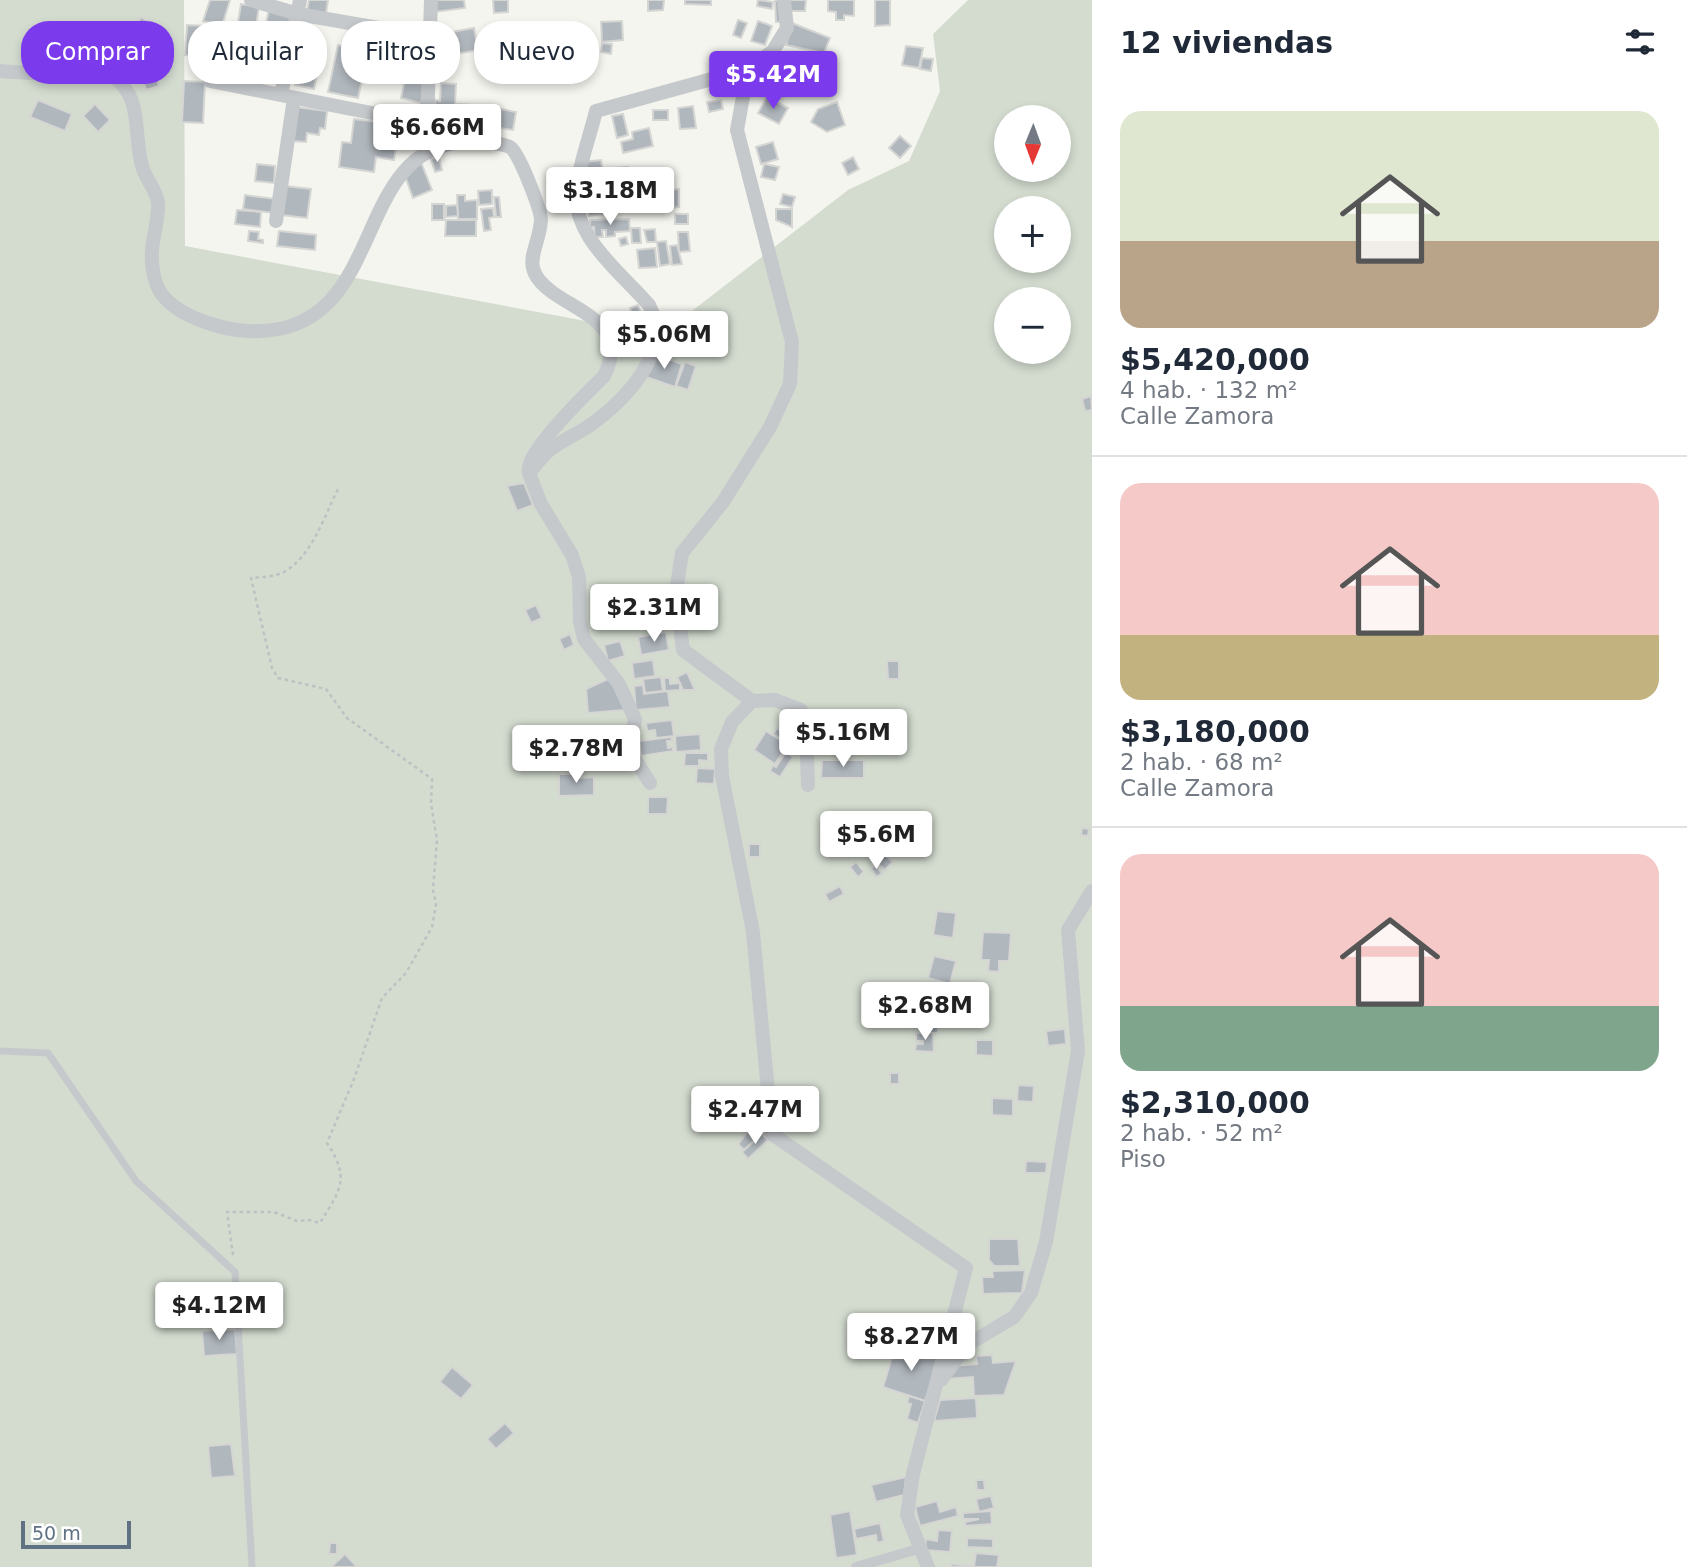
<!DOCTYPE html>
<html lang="es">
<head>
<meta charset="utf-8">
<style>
	:root { --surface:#fff; --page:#f2f2f3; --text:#1f2937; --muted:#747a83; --line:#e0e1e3; --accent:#7c3aed }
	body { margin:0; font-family:"DejaVu Sans",sans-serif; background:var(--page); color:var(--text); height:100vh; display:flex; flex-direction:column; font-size:26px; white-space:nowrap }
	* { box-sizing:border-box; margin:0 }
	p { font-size:23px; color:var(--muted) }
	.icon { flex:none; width:38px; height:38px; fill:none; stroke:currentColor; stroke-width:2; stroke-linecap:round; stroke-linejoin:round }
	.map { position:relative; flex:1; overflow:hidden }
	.details { display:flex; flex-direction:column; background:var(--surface); width:595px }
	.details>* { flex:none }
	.banner { position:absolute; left:21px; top:21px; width:665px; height:63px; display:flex; gap:14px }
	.needle { width:46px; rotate:181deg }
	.buttons { position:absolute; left:994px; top:105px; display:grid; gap:14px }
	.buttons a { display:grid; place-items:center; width:77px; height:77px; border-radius:50%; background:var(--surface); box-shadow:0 4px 10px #0003; font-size:35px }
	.scale { position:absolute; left:21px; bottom:18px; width:110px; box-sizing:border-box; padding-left:7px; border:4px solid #607184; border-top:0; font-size:19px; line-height:24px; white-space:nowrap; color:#607184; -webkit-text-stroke:5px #fff; paint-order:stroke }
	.price { position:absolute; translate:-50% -60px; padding:0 16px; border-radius:7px; background:#fff; color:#222; font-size:23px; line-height:46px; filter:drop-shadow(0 2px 4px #0008) }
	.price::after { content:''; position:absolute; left:50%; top:42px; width:21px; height:16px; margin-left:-10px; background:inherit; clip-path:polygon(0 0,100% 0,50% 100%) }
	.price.active { background:var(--accent); color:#fff }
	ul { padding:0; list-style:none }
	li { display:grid; align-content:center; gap:14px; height:371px; padding:0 28px }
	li+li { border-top:2px solid var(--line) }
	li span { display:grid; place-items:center; height:217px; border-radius:21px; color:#555 }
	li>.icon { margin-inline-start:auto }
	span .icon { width:126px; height:126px; fill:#fffc; stroke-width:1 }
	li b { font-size:30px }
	h2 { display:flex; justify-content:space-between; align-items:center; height:84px; padding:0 28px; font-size:30px }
	.pill { padding:0 24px; border-radius:28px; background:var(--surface); box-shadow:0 4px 10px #0003; font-size:24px; line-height:63px }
	.pill.active { background:var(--accent); color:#fff }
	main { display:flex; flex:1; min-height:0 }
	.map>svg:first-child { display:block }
	.green { fill:#d4dcd0; fill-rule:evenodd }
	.building { fill:#b0b7bd; stroke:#d5d5d3; stroke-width:2 }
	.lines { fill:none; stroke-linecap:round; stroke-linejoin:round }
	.path { stroke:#bec0c2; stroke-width:2.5; stroke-dasharray:3.5 3.5; stroke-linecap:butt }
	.service { stroke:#c6c9cc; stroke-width:7 }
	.pedestrian { stroke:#c6c9cc; stroke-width:10 }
	.minor { stroke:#c6c9cc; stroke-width:14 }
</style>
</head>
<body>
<main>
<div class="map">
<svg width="1092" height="1567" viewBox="0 0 1092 1567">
	<rect width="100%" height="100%" fill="#f4f5ef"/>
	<path class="green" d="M0,0H184L185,246L661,335L848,190L909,161L940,91L933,34L968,0H1092V1567H0ZM1006,117H1059V170H1006ZM1006,208H1059V261H1006ZM1006,299H1059V352H1006Z"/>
	<g class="building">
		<path d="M210,0H230L222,26L203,21Z"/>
		<path d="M309,0H328L326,14L307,11Z"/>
		<path d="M432,0H464L465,8L434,12Z"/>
		<path d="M493,0H508V12L494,13Z"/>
		<path d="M648,0H664L663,10L648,11Z"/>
		<path d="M685,0H711V5L685,4Z"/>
		<path d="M758,0L773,2L772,9L757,6Z"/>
		<path d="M782,0L783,22H776L775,1Z"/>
		<path d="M790,0H806L805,11H790Z"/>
		<path d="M828,0H854V16L844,15V20H836V12L828,11Z"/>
		<path d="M875,0H890V25L875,26Z"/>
		<path d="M241,4L259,7L254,38L236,35Z"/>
		<path d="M269,9L291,14L284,47L262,43Z"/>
		<path d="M141,17L150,23L142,35L133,30Z"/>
		<path d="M738,20L747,23L741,38L733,35Z"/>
		<path d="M622,21L623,40L602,42L601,22Z"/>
		<path d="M758,21L772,26L765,45L751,41Z"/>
		<path d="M792,23L830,38L824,53L786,45Z"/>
		<path d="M187,25L204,26L202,56L185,55Z"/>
		<path d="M474,28L478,50L439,57L435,35Z"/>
		<path d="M355,31L372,34L358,98L328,92L338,45L352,47Z"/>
		<path d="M540,31L555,36L551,47L536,43Z"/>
		<path d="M560,33L566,34L563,53L556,51Z"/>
		<path d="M567,34L577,36L573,55L563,53Z"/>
		<path d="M237,37L252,40L248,62L233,59Z"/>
		<path d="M579,40L588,41L583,59H577Z"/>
		<path d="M602,43L612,44L611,54L601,52Z"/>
		<path d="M906,46L923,48L919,68L902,65Z"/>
		<path d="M302,52L321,56L314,89L295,85Z"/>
		<path d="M922,58L933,59L931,71L920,69Z"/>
		<path d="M254,59L264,63L259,76L249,72Z"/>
		<path d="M777,59L789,70L772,87L760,76Z"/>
		<path d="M154,69L159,86L146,90L141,73Z"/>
		<path d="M392,74L426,80L421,103L401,98L404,84L391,81Z"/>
		<path d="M184,81L205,82L203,123L182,122Z"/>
		<path d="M441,83L456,84L455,104L471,105L470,127L434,124L435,100L440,101Z"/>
		<path d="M767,97L788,108L779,124L758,113Z"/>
		<path d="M38,100L72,114L65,131L30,117Z"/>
		<path d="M721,100L723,109L709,112L707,102Z"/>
		<path d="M837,102L845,125L827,132L811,122L818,109Z"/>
		<path d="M95,104L110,120L98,132L83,116Z"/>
		<path d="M475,105L486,106L484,120L473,118Z"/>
		<path d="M693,106L696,128L680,129L678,108Z"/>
		<path d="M295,107L327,111L325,129L320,128L319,135L307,133L306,142L291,141Z"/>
		<path d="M491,107L516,112L513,130L488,126Z"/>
		<rect x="653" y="110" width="15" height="10"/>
		<path d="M623,114L628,135L617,138L612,116Z"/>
		<path d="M354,119L379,122L378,129L398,132L394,160L376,157L374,172L339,167L342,142L351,143Z"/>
		<path d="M649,128L653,146L623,153L621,142L633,139L632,132Z"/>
		<path d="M900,136L911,146L900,158L889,148Z"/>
		<path d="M773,142L778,159L761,164L756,147Z"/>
		<path d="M439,157L442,170L435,172L431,159Z"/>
		<path d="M853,157L859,169L848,175L842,163Z"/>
		<path d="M601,160L604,178L586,181L583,162Z"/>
		<path d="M421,162L432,190L413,198L405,176Z"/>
		<path d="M257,164L275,166L274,183L255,181Z"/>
		<path d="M764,164L779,167L775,180L761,177Z"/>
		<path d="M628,167L629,178L610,179L609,173H615L614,168Z"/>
		<path d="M619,179L622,198L586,203L583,182Z"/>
		<path d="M285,186L311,189L307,218L282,215Z"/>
		<path d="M679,189V207L651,209V191Z"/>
		<path d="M492,190V204L479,205L478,191Z"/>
		<path d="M783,194L795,197L792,207L780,204Z"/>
		<path d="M245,195L276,199L274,213L243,209Z"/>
		<path d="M457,195H465V201L477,200V219H458Z"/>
		<path d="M642,195L644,209L633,211L630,197Z"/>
		<path d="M494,197H499L501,217H496Z"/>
		<path d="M622,198L625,211L589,216L586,203Z"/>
		<rect x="432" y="204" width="12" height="16"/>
		<path d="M457,205L458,216L446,217V206Z"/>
		<path d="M493,208L494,217L489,218L491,230L484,231L481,209Z"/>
		<path d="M776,209H792V227L776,220Z"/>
		<path d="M237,210L261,212L260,227L235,224Z"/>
		<rect x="675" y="214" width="13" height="10"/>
		<path d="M629,219L630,231L615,232V236L606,237V230H602L603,237H595L594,227H590V220Z"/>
		<path d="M446,220H476V236H445Z"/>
		<path d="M631,228H640L641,243H632Z"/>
		<path d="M655,229L656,242H647L644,230Z"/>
		<path d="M249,231L259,232L258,239L263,240V243L248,241Z"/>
		<path d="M279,231L316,235L315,250L277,246Z"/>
		<path d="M678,232H688L690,251L679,252Z"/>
		<path d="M626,237L628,244L621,246L619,239Z"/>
		<path d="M666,241L670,264L660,266L657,242Z"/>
		<path d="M677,245L682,264L672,265L670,246Z"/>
		<path d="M655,248L657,267L639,268L637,250Z"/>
		<path d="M638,305L645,326L637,329L630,308Z"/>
		<path d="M654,354L682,364L675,387L646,377Z"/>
		<path d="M685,362L696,366L688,390L676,386Z"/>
		<path d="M1091,396L1092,410L1085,411L1082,399Z"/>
		<path d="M524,483L533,505L517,511L507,486Z"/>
		<path d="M536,605L542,618L531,623L525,610Z"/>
		<path d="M666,632L669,650L641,655L638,637Z"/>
		<path d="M570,634L574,645L564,650L559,639Z"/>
		<path d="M620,641L625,656L608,661L604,645Z"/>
		<path d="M653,660L655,676L634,679L632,663Z"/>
		<path d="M887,661H899V679H888Z"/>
		<path d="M687,672L695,690H683L677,677Z"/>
		<path d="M661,677L663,691L645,693L643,679Z"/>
		<path d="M610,678L625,710L588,713L586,689Z"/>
		<path d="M664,678H670V684L680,683V690L665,691Z"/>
		<path d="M643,685L644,694L668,691L670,707L636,710L634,686Z"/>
		<path d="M672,720L674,736L656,738L655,730L647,731L646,723Z"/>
		<path d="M777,728L783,732L780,738L773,734Z"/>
		<path d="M581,730L582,745L567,746L566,731Z"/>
		<path d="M766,731L788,745L775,764L754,750Z"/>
		<path d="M700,734L701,750L676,752L675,736Z"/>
		<path d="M671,737L672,741H667L668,748L673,747V751L641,756L639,741Z"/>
		<path d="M608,742L612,752H604V760H592L591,747L595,743Z"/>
		<path d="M786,752L793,757L780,777L770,771L773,765L776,767Z"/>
		<path d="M685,753H708V761L699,760V766H684Z"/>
		<path d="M626,755V771L593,772V761H605V756Z"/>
		<path d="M822,760H864V778H821Z"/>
		<path d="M697,768L715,769L714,784L696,783Z"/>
		<path d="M559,774H581V778L594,777V795L559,796Z"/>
		<path d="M648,797H668L667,814H648Z"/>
		<path d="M1082,828L1089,829L1088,836L1081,835Z"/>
		<rect x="749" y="844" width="11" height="13"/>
		<path d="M882,852L893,862L885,870L874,860Z"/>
		<path d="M856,862L864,872L858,877L850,867Z"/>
		<path d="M876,865L882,874L876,877L871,868Z"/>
		<path d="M840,886L844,894L829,902L825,894Z"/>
		<path d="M937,911L956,913L953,938L933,935Z"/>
		<path d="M983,932L1011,933L1009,961H999V972L988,971L989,960H981Z"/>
		<path d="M934,956L956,961L950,984L928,978Z"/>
		<rect x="929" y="1023" width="9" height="10"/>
		<path d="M1065,1029L1066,1044L1048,1046L1046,1031Z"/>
		<path d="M916,1033H933L934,1052L915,1051L916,1044H923V1041H916Z"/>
		<path d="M976,1040H993V1056L976,1055Z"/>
		<rect x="890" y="1073" width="9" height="11"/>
		<path d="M1018,1085L1034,1086L1033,1102L1017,1101Z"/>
		<path d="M992,1098L1013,1099V1116L992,1115Z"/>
		<path d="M755,1123L763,1132L744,1150L738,1144Z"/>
		<path d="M762,1134L768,1140L748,1159L742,1152Z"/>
		<path d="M1026,1161L1047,1162L1046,1173H1025Z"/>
		<path d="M989,1239H1018L1020,1266H994L989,1260Z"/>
		<path d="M1025,1270L1022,1293L983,1294L982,1277H993L992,1271Z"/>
		<path d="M235,1329L237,1354L204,1356L202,1331Z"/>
		<path d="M896,1344L939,1359L925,1401L883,1387Z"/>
		<path d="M992,1355L993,1363L1016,1361L1004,1395L974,1396L973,1377L946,1379L952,1366L977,1364L976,1356Z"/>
		<path d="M452,1367L473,1385L461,1399L440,1382Z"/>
		<path d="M909,1396L925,1401L918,1423L907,1419L911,1404L907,1403Z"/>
		<path d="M976,1398L977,1418L934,1421L940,1400Z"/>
		<path d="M505,1423L514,1433L496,1449L487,1439Z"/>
		<path d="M231,1444L235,1476L211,1478L208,1446Z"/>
		<path d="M906,1477L904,1495L876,1502L871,1485Z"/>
		<path d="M976,1480H984L985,1490H977Z"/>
		<path d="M991,1496L994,1508L979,1512L976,1499Z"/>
		<path d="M937,1501L940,1512L956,1507L958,1516L920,1526L915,1507Z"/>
		<path d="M850,1511L857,1555L836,1558L830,1515Z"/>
		<path d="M991,1511L992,1524L965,1526V1522L979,1519H963V1513Z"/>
		<path d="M880,1523L884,1541L877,1543L876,1535L856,1539L854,1529Z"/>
		<path d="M938,1530L952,1531L950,1552L925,1550L926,1539L937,1541Z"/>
		<path d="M967,1538L993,1539V1548L967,1547Z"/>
		<path d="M330,1543H337V1554H329Z"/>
		<path d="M976,1553L999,1555L997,1567H951V1564L974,1566Z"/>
		<path d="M345,1554L357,1567H332V1566Z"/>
	</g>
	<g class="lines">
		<path class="path" d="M233,1255L227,1212H274L297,1221L309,1220L320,1223C340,1190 351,1179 327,1143L354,1079L382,998L406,973L432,927L436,904L433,890L437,840L431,804L432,779L347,718L326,689L278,678L272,668L251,578C261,577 275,577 284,572C312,556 324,517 338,489"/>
		<path class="service" d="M0,1051L48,1053L136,1181L235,1272L252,1567"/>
		<path class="pedestrian" d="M856,1567L918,1549"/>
		<g class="minor">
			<path d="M251,0L298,14L430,37"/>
			<path d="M431,0L427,124L433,147"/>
			<path d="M748,69L737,130L792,342L790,384L770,427L723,502L682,553L676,592L683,650L752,701"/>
			<path d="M0,71C13,72 25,73 38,73C62,73 89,61 112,76C145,97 132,137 143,169C147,181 156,189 158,203C159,218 153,235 152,251C151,264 154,287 164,297C181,317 222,330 248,331C390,338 347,151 462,142C475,141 498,142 510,147C518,150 541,210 541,220C539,251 517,266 552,292C582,314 629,326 604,376C589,391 522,455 529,473"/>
			<path d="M210,81L427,124"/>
			<path d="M281,95L300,0"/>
			<path d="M276,221L294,98"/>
			<path d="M650,783L630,752L635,719L619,684L584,639L580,621L579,577L572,555L541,504L529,473C536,465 543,455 551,449C563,440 577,434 589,426C624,401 674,352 649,305C621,272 568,235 577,184C581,160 590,135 596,111L748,69L773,51L787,28L784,0"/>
			<path d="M808,785L806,726L801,710L775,700L752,701L732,722L721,749L722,776L753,932L772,1134L966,1268L913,1474L907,1515L928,1567"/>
			<path d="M941,1380L967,1345L1014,1317L1031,1293L1046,1242L1078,1051L1068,930L1092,891"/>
		</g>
	</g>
</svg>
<div class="buttons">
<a><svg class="needle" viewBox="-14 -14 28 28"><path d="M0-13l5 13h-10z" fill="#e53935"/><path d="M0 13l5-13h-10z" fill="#747a83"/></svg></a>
<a>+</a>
<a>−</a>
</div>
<div class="scale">50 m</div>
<b class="price active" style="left:773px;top:111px">$5.42M</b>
<b class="price" style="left:437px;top:164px">$6.66M</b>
<b class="price" style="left:610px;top:227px">$3.18M</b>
<b class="price" style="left:664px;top:371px">$5.06M</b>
<b class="price" style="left:654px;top:644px">$2.31M</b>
<b class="price" style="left:843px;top:769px">$5.16M</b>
<b class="price" style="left:576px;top:785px">$2.78M</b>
<b class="price" style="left:876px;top:871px">$5.6M</b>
<b class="price" style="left:925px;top:1042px">$2.68M</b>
<b class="price" style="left:755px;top:1146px">$2.47M</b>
<b class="price" style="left:219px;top:1342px">$4.12M</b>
<b class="price" style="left:911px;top:1373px">$8.27M</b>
<div class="banner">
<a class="pill active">Comprar</a>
<a class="pill">Alquilar</a>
<a class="pill">Filtros</a>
<a class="pill">Nuevo</a>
</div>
</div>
<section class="details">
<h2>12 viviendas<svg class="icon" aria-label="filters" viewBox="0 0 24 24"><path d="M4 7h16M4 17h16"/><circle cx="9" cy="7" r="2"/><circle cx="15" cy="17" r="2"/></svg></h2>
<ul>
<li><span style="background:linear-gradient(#dfe7d0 60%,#b9a48a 0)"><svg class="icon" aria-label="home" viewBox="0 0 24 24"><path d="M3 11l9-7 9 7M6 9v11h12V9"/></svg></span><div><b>$5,420,000</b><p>4 hab. · 132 m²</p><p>Calle Zamora</p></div></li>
<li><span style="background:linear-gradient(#f6c9c9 70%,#c2b280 0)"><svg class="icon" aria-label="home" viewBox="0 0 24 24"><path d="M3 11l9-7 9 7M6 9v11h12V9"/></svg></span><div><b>$3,180,000</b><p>2 hab. · 68 m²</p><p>Calle Zamora</p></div></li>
<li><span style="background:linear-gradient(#f6c9c9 70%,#7fa58c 0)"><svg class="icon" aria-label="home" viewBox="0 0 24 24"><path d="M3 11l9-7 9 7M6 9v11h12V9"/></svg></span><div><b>$2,310,000</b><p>2 hab. · 52 m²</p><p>Piso</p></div></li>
</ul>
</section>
</main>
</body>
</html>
